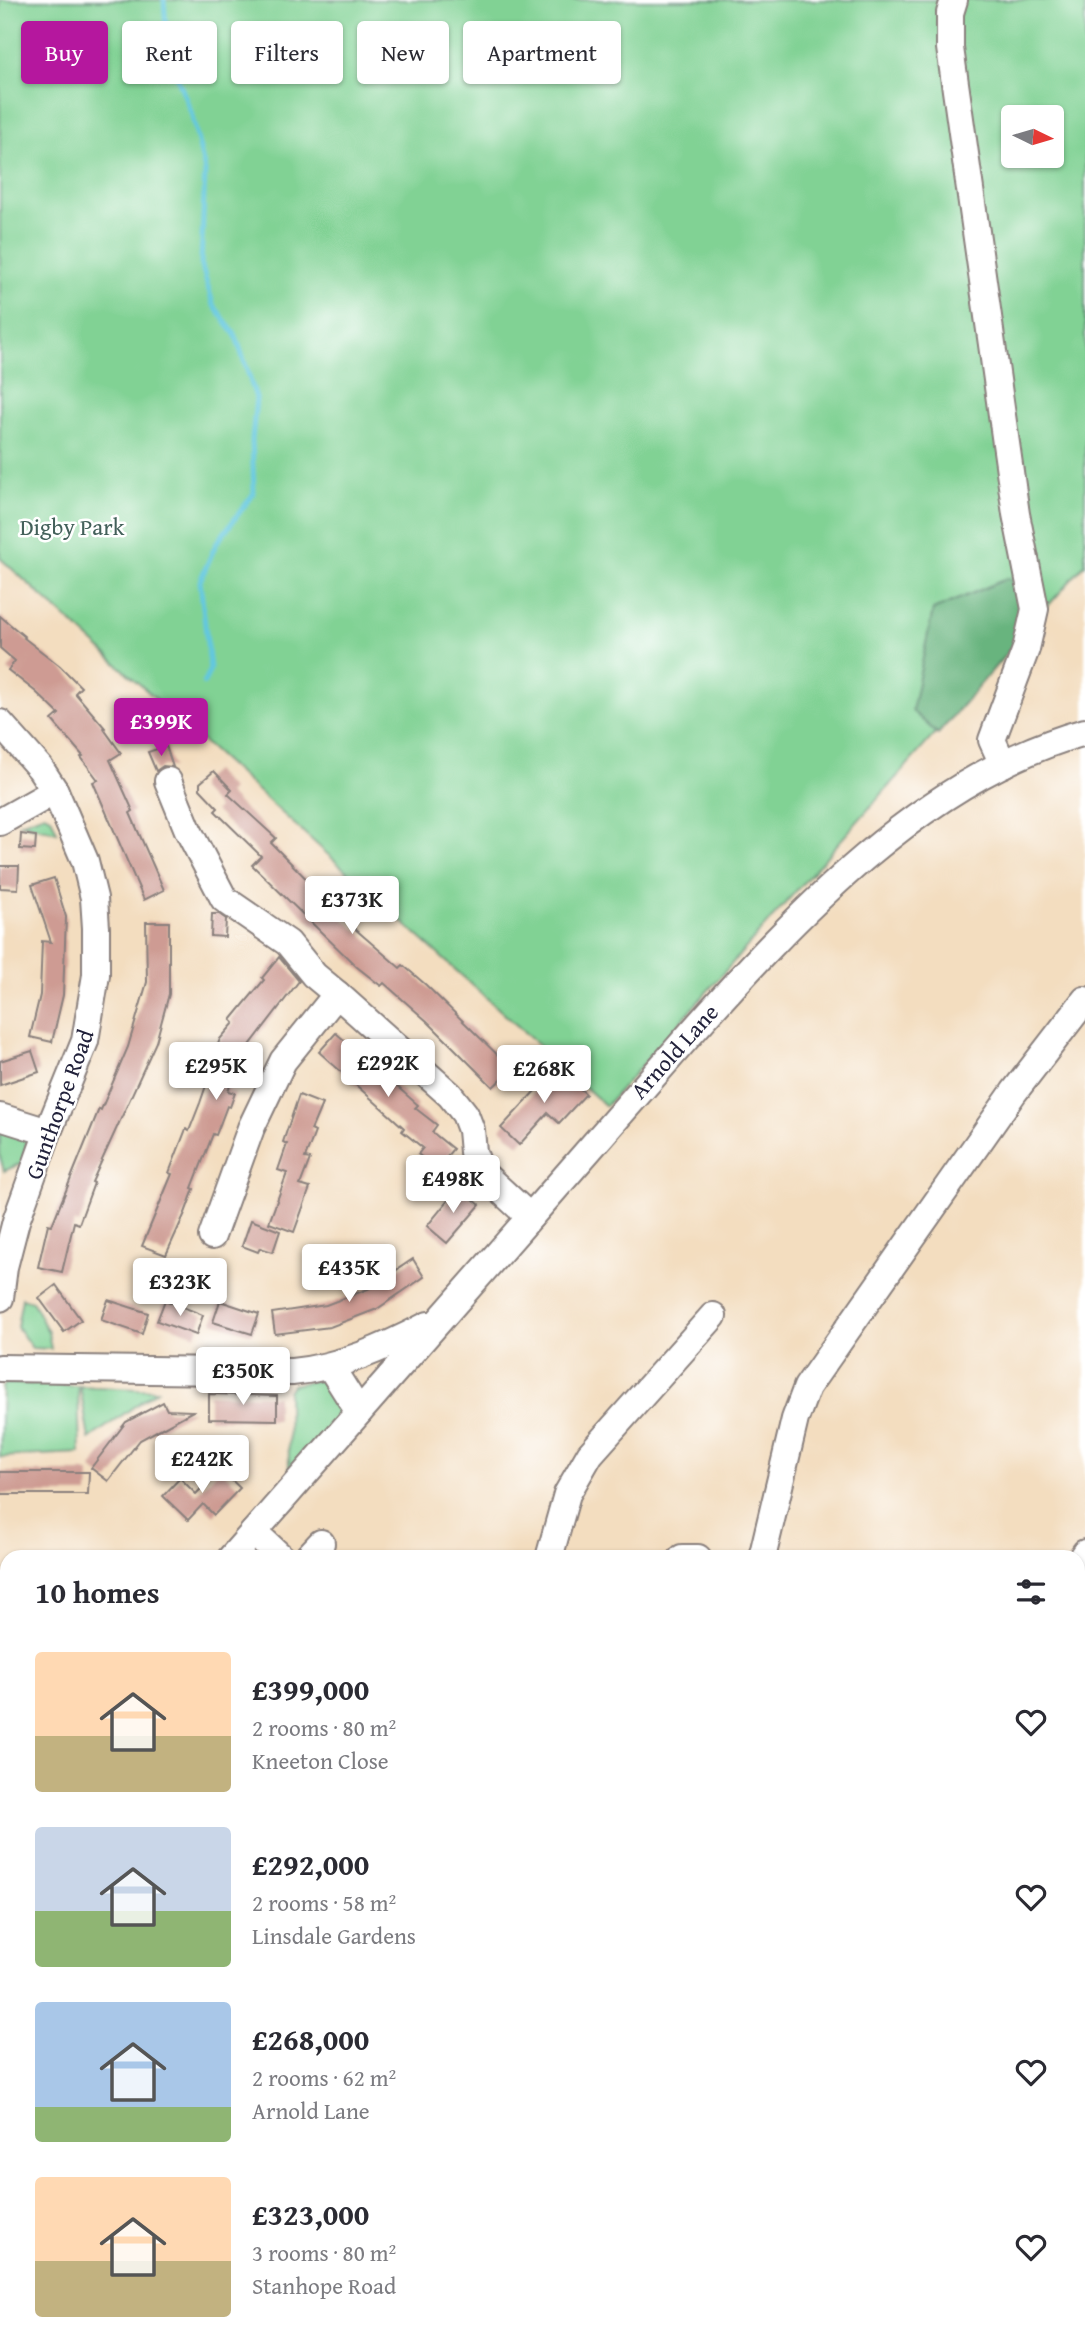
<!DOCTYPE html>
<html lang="en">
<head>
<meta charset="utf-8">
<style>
	:root { --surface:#fff; --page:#f7f7f7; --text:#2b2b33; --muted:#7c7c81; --accent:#b5179e }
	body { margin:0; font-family:"Gentium Book Plus",serif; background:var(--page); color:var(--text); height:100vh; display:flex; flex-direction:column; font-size:26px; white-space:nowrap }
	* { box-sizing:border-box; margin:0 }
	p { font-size:23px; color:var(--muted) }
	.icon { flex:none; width:38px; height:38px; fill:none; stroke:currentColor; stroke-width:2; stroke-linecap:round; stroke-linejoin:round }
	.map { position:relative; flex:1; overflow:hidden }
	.drawer { position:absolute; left:0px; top:1550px; width:1085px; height:800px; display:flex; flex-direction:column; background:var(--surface); border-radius:21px 21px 0 0; box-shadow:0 2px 5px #0004 }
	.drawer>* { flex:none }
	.banner { position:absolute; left:21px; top:21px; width:700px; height:63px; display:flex; gap:14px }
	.needle { width:46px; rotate:95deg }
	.controls { position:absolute; left:1001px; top:105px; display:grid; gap:14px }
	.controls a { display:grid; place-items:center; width:63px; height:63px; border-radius:7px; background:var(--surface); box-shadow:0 2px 5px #0004; font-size:35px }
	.price { position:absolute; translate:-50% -60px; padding:0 16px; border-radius:7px; background:#fff; color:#222; font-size:23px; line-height:46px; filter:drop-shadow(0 2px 4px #0008) }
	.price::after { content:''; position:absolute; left:50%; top:42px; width:21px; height:16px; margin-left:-10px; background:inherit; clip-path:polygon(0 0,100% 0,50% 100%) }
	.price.on { background:var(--accent); color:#fff }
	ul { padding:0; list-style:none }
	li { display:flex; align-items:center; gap:21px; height:175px; padding:0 35px }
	li span { display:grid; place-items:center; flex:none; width:196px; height:140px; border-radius:7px; color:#555 }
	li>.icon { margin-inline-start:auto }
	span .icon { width:84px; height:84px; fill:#fffc; stroke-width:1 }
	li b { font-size:30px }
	h2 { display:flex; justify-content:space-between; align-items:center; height:84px; padding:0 35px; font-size:30px }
	.chip { padding:0 24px; border-radius:7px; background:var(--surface); box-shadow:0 2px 5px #0004; font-size:24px; line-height:63px }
	.chip.on { background:var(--accent); color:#fff }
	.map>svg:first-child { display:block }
	.green { fill:#81d294; stroke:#527a68; stroke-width:2; fill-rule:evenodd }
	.forest { fill:#68b47e; stroke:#456b5c; stroke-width:2 }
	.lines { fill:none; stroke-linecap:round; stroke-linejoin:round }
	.stream { stroke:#62c7df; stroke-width:5 }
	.building { fill:#ce9b93 }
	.minor-casing { stroke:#8a807d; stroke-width:30 }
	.minor { stroke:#fff; stroke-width:26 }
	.labels { text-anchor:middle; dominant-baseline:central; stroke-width:5; stroke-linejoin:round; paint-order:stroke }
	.park-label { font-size:23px; fill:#43605a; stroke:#fff }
	.street-label { font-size:23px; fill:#22223b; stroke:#fff }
</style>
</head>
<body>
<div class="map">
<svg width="1085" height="2350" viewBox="0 0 1085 2350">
	<rect width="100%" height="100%" fill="#fff"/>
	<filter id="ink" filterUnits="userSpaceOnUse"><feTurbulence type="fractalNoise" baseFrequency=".0143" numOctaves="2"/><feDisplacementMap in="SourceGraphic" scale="14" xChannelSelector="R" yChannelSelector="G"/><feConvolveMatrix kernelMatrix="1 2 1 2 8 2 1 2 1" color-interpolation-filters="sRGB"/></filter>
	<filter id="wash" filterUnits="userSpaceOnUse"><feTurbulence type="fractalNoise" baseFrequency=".00686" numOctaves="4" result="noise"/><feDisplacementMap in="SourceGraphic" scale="28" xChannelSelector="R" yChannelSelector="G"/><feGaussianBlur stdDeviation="1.57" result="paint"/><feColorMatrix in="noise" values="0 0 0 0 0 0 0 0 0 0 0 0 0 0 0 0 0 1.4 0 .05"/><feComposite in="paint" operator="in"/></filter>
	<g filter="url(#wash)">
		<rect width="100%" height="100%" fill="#f3ddbf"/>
		<g class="green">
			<path d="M0,0H1085V564L606,1106L0,558ZM1013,117H1052V156H1013Z"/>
			<path d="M44,814L51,817L57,832L20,823Z"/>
			<path d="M0,1129L25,1136L27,1139L22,1163L4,1171L0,1157Z"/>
			<path d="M22,1298L32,1301L48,1332L51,1349L32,1348L17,1327Z"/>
			<path d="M318,1380C332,1386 343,1399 338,1415C334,1427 299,1459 289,1470L288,1391L292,1385Z"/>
			<path d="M6,1383L78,1386L80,1453L0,1457L2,1387Z"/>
			<path d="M80,1386L157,1390L89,1439Z"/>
		</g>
		<g class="forest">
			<path d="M1008,578L1042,612L938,734L912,711L933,610Z"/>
			<path d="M588,2343H753L748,2350H583Z"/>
		</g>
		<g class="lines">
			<path class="stream" d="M164,0L168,54L191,112L205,171L201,263L213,304L236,336L256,398L252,440L254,493L216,544L200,581L210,669L204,683"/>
		</g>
		<g id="blocks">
			<g class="building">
				<path d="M0,616L25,637L24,638L60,666L81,687L75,693L105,728L104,729L121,753L110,760L133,811L130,813L164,890L144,900L93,782L98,780L81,757L83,756L52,720L59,714L36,692L8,670L15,661L0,648Z"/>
				<path d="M166,746L173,767L163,766L156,771L148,752Z"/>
				<path d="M214,771L232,790L228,794L276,838L271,843L340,913L339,915L400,968L403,965L426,985L512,1069L493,1087L428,1022L384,983L381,986L357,967L252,865L261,856L215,811L218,808L200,789V783Z"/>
				<path d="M21,834L36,836L35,850L20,849Z"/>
				<path d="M0,866H19L18,889L0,888Z"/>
				<path d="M54,878L66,917L63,995L52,1042L30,1037L40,995L42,941L51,942L32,885Z"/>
				<path d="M212,914H219L226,919L225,937L211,936Z"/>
				<path d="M146,922H169V994L156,1042L92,1182L94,1183L79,1224L74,1222L62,1272L38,1267L48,1224L52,1225L99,1109L101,1110L128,1047L147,982Z"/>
				<path d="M279,957L299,981L241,1057L228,1091L235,1093L230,1107L227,1106L216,1135L213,1134L192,1188L194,1189L185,1213L166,1255L142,1246L172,1174L169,1173L186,1129L189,1131L200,1103L209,1077L206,1076L220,1039L234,1023L231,1020L264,980L262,978Z"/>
				<path d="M336,1033L418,1105L415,1108L437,1125L432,1132L453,1149L436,1169L418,1154L423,1148L402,1131L404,1128L319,1052Z"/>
				<path d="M32,1051L39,1072L0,1085V1061Z"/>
				<path d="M557,1067L586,1094L559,1123L548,1113L519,1145L501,1128Z"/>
				<path d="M299,1095L322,1104L311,1130L315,1132L305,1158L310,1159L300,1185L310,1188L294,1232L269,1223L287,1173L278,1170L287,1144L283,1142Z"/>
				<path d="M459,1187L480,1205L447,1243L427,1226Z"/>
				<path d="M251,1220L280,1231L273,1252L260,1248L258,1252L242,1246Z"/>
				<path d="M413,1259L424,1277L377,1309L330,1327L275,1334L272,1313L326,1305L368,1289Z"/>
				<path d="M56,1285L81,1320L64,1332L39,1298Z"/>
				<path d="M108,1300L148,1313L142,1334L101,1320Z"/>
				<path d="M165,1300L203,1315L196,1335L157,1321Z"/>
				<path d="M220,1301L259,1314L252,1334L213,1322Z"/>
				<path d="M209,1394L277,1396V1420L209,1419Z"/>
				<path d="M163,1402L167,1410L193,1411L140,1440L108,1481L91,1468L126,1422Z"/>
				<path d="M220,1469L240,1488L214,1515L203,1504L188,1520L163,1496L180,1478L196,1494Z"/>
				<path d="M0,1472H89L88,1494H0Z"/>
			</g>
		</g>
	</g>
	<g filter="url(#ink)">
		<use href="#blocks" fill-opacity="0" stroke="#8a807d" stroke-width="2"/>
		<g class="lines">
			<g class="minor-casing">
				<g id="minor">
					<path d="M954,0L950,13V48L1016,514L1035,609L1026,649L992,740L1003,764"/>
					<path d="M0,723L40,768L55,791L85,861L94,898L96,928V975L85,1041L48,1132L16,1221L4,1267L0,1298"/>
					<path d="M168,781L188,830L224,899L288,943L314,975L337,994"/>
					<path d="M0,822L55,791"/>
					<path d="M0,1117L48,1132"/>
					<path d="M212,1236L251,1128L283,1061L337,994L450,1095L465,1114L471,1130L473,1152L481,1172L530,1217"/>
					<path d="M330,1366L359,1412"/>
					<path d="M0,1368L292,1372C341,1367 384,1348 428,1325"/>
					<path d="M254,1532L282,1558"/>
					<path d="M231,1558C336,1438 441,1319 546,1199C592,1146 638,1093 685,1040C792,919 924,776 1085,732"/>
					<path d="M307,1558L321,1543"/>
					<path d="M549,1558L567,1494L590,1454L713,1316"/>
					<path d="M682,1558H698"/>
					<path d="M762,1558L795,1419L807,1387L1014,1092L1085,1000"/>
					<path d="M1078,1563L1085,1553"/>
					<path d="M0,1659L7,1661"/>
					<path d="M0,1800L7,1794"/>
					<path d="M0,1853L7,1848"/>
					<path d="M0,2081L5,2074L7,2075"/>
					<path d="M0,2268L7,2272"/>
					<path d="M108,2343L117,2350"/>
					<path d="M53,2350L57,2343"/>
					<path d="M259,2350L263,2343"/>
					<path d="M553,2350L557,2343"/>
				</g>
			</g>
			<use href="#minor" class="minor"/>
		</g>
	</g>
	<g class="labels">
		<g class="park-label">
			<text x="72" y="526">Digby Park</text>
		</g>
		<g class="street-label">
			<text transform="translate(674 1051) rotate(-48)">Arnold Lane</text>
			<text transform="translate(59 1104) rotate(-70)">Gunthorpe Road</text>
		</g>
	</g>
</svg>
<div class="controls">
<a><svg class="needle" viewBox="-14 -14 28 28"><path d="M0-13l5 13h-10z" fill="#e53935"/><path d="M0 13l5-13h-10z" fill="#7c7c81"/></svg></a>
</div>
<b class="price on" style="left:161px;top:758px">£399K</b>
<b class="price" style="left:352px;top:936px">£373K</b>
<b class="price" style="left:388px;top:1099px">£292K</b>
<b class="price" style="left:216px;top:1102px">£295K</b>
<b class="price" style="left:544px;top:1105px">£268K</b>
<b class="price" style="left:453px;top:1215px">£498K</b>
<b class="price" style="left:349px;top:1304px">£435K</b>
<b class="price" style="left:180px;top:1318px">£323K</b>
<b class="price" style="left:243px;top:1407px">£350K</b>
<b class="price" style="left:202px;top:1495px">£242K</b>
<div class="banner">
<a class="chip on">Buy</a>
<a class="chip">Rent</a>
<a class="chip">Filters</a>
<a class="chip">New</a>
<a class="chip">Apartment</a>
</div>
<section class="drawer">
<h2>10 homes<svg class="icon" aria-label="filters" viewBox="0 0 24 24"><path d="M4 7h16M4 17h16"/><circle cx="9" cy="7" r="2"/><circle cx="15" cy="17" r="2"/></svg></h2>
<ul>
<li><span style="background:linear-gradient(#ffd9b3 60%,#c2b280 0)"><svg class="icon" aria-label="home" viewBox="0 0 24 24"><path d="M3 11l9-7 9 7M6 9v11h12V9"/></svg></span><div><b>£399,000</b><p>2 rooms · 80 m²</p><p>Kneeton Close</p></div><svg class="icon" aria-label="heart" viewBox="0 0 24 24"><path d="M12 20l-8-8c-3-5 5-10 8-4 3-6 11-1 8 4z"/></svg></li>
<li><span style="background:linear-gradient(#c9d6e8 60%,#8fb573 0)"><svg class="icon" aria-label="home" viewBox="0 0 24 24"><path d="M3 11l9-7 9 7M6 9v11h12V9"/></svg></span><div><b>£292,000</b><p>2 rooms · 58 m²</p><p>Linsdale Gardens</p></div><svg class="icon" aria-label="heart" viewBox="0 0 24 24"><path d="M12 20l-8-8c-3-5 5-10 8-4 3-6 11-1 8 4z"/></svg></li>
<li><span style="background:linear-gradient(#a9c7e8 75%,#8fb573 0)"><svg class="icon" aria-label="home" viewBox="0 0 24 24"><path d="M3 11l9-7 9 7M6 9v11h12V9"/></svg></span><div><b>£268,000</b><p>2 rooms · 62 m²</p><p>Arnold Lane</p></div><svg class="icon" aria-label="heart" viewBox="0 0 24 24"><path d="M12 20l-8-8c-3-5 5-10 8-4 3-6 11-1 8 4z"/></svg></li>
<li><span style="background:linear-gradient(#ffd9b3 60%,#c2b280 0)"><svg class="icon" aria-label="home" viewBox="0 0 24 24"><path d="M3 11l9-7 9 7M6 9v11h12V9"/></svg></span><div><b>£323,000</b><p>3 rooms · 80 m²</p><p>Stanhope Road</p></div><svg class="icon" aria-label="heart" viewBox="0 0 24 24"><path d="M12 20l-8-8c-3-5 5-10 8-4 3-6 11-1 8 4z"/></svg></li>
</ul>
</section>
</div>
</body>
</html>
